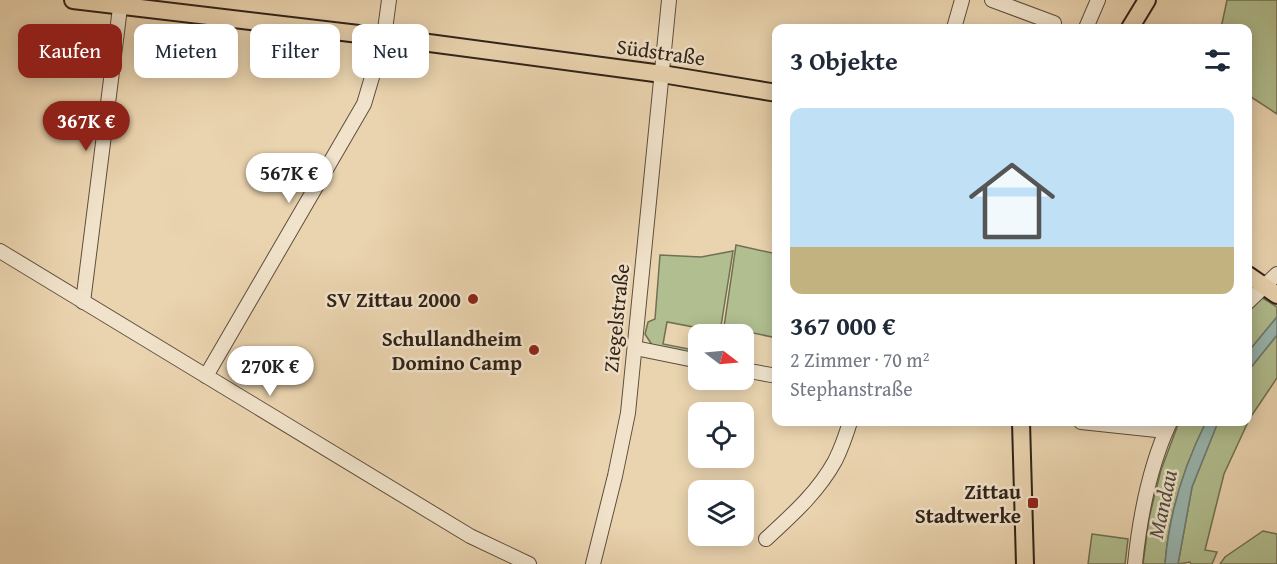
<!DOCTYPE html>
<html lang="de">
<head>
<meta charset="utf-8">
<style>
	:root { --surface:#fff; --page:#f6f6f7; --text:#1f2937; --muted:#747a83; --accent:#8f2418 }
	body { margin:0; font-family:"Gentium Book Plus",serif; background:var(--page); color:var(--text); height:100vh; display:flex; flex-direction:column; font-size:22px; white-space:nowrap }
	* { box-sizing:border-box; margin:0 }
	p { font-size:20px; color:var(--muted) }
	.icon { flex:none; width:33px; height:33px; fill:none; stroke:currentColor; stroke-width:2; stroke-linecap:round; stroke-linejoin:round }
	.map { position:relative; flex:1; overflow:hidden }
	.sheet { position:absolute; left:772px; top:24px; width:480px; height:402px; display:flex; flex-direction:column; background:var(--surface); border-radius:12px; box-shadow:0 3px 15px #0003 }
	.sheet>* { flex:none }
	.banner { position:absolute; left:18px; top:24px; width:570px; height:54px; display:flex; gap:12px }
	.needle { width:39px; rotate:106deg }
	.tools { position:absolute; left:688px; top:324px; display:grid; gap:12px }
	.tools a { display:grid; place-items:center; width:66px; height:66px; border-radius:12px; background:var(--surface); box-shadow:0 3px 15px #0003; font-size:30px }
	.price { position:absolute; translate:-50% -51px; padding:0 14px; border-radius:21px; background:#fff; color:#222; font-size:20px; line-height:39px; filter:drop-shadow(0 2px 3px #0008) }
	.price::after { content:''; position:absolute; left:50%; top:36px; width:18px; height:14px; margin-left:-9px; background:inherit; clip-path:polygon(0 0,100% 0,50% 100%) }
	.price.on { background:var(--accent); color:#fff }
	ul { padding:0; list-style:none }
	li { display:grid; align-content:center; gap:12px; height:318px; padding:0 18px }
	li span { display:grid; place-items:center; height:186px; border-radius:12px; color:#555 }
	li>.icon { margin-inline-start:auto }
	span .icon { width:108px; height:108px; fill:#fffc; stroke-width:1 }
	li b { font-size:26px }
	h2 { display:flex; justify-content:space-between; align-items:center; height:72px; padding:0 18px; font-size:26px }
	.pill { padding:0 21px; border-radius:12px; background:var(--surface); box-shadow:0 3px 15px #0003; font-size:21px; line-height:54px }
	.pill.on { background:var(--accent); color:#fff }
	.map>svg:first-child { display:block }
	.green { fill:#b1be8f; stroke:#707054; stroke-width:1.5 }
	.water { fill:#98b7b1; stroke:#6e7b74; stroke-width:1.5 }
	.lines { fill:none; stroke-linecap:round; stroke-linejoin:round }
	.minor-casing { stroke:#5e4e3e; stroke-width:16 }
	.major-casing { stroke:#2f2118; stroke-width:20 }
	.minor { stroke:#f1e3cb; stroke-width:14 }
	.major { stroke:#ead4af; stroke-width:16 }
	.poi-dot { fill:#8f2418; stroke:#f1e3cb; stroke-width:2 }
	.labels { text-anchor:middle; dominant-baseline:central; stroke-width:5; stroke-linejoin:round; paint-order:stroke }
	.street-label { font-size:21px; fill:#2f2118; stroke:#f1e3cb }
	.poi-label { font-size:21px; font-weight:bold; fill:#2f2118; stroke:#f1e3cb; text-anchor:end }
	.water-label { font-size:22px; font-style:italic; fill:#4e4e46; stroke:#f1e3cb }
</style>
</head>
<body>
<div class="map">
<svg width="1277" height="564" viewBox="0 0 1277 564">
	<rect width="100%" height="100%" fill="#ead4af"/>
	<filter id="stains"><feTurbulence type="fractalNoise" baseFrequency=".00333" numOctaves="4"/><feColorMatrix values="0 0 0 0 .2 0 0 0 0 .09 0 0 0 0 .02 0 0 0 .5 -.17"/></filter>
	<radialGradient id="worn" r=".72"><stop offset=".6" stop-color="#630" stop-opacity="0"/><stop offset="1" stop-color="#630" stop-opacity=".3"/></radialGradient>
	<g class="green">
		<path d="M1227,0H1277V114L1248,95V28H1221Z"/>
		<path d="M736,245L777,254V338L724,327Z"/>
		<path d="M733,251L720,332L667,322L663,344L689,349L688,355L654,348L645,334L648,322L655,319L660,255L701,257Z"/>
		<path d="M1261,297L1277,307V317L1248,352V313Z"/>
		<path d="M1277,335V378L1248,421V371Z"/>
		<path d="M1179,422H1206C1184,466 1169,514 1165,564H1143L1149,518L1161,470Z"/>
		<path d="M1218,422H1248L1224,474L1205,550L1217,552L1212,564H1191L1190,562L1178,564L1192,487Z"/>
		<path d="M1263,531L1277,534V564H1220L1225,557Z"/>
		<path d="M1092,534L1128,539L1125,564H1088Z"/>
	</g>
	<g class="water">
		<path d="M1277,317V335L1248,371V352Z"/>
		<path d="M1206,422H1218L1192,487L1178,564H1165C1169,514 1184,466 1206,422Z"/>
	</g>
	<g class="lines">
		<g class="minor-casing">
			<g id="minor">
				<path d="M992,0L1054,23"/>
				<path d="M954,28L962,0"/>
				<path d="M1086,28L1098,0"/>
				<path d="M0,251L470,536L529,564"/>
				<path d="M83,302L121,0"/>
				<path d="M1248,302L1277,274"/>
				<path d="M635,348L699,361"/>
				<path d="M744,370L777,376"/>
				<path d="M206,376L364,104L384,37L389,0"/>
				<path d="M1081,422L1166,431"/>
				<path d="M766,539C792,515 818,492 835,461C841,449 846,435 850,422"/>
				<path d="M593,564L615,476L628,413L669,0"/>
				<path d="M1135,564C1140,515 1149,467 1170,422"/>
			</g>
		</g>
		<g class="major-casing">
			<g id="major">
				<path d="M73,0L384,37L662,74L777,93"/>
				<path d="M1130,28L1147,0"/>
				<path d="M1248,275L1277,295"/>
				<path d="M1021,422L1025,564"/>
			</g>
		</g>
		<use href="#minor" class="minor"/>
		<use href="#major" class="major"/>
	</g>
	<g class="poi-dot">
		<circle cx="473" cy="299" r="6"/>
		<circle cx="534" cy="350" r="6"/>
		<rect x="1027" y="497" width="12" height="12" rx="3"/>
	</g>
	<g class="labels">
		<g class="street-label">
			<text transform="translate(661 52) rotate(8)">Südstraße</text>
			<text transform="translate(616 318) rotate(-84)">Ziegelstraße</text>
		</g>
		<g class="poi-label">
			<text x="461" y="299">SV Zittau 2000</text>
			<text x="522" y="338">Schullandheim<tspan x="522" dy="24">Domino Camp</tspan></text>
			<text x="1021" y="491">Zittau<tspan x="1021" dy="24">Stadtwerke</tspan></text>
		</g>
		<g class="water-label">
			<text transform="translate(1162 504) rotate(-78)">Mandau</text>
		</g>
	</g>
	<rect width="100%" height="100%" filter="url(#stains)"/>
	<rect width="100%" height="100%" fill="url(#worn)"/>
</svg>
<div class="tools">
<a><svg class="needle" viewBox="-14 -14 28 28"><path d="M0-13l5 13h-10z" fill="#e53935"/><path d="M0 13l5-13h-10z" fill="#747a83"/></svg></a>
<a><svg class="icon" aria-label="locate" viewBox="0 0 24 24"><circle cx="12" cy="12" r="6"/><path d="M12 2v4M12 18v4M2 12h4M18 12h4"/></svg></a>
<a><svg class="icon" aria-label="layers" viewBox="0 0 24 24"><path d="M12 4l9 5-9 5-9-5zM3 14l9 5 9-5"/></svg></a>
</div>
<b class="price on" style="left:86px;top:152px">367K €</b>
<b class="price" style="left:289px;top:204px">567K €</b>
<b class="price" style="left:270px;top:397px">270K €</b>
<div class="banner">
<a class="pill on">Kaufen</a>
<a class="pill">Mieten</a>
<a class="pill">Filter</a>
<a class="pill">Neu</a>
</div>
<section class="sheet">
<h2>3 Objekte<svg class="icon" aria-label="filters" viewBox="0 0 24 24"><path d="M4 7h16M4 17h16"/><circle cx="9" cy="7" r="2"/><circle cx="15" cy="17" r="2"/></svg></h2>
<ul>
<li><span style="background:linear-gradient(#bfe0f5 75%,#c2b280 0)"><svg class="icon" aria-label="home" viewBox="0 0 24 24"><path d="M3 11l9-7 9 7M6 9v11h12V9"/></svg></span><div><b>367 000 €</b><p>2 Zimmer · 70 m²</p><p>Stephanstraße</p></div></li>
</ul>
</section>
</div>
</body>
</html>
